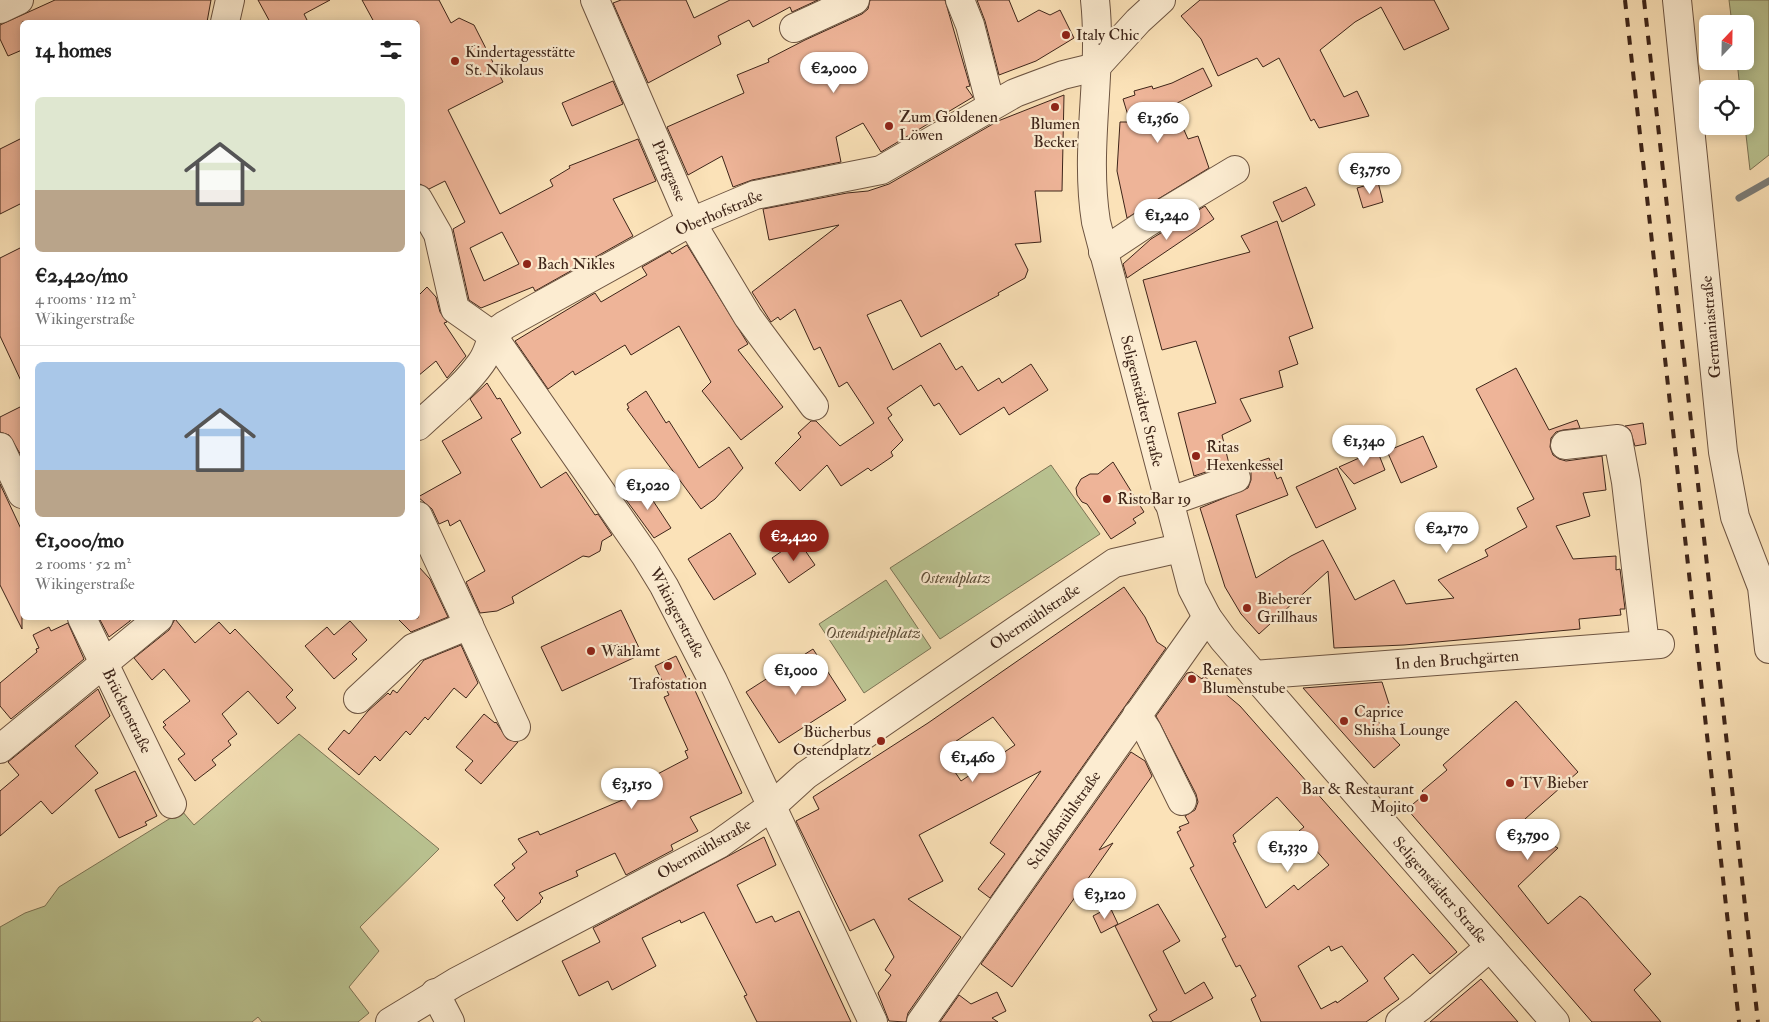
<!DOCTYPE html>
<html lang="en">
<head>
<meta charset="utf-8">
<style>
	:root { --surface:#fff; --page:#f2f2f2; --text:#222; --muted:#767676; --line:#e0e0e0; --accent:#8f2418 }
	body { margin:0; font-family:"IM FELL Double Pica",serif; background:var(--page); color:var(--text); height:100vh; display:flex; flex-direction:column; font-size:19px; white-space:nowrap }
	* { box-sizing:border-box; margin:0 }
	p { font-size:16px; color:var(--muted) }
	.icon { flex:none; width:28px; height:28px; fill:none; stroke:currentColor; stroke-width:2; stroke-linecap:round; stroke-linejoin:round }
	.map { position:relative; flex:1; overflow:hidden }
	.details { position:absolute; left:20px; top:20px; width:400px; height:600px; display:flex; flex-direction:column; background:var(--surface); border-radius:8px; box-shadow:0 2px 12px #0003 }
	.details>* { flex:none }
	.needle { width:32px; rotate:22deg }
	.controls { position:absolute; left:1699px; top:15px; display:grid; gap:10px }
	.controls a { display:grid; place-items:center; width:55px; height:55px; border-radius:8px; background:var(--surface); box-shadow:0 2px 12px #0003; font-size:25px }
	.price { position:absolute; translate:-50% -42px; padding:0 11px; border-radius:18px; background:#fff; color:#222; font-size:16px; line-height:32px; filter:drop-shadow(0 1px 2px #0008) }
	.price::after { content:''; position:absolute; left:50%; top:30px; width:15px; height:11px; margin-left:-8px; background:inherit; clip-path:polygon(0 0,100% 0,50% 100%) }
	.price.on { background:var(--accent); color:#fff }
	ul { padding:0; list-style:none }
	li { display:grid; align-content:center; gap:10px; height:265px; padding:0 15px }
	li+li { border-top:1px solid var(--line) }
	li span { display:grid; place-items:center; height:155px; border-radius:8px; color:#555 }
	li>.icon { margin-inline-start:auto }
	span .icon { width:90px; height:90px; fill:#fffc; stroke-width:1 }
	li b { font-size:21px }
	h2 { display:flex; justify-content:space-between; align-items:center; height:60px; padding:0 15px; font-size:21px }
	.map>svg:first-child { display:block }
	.green { fill:#bac492; stroke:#7c7456 }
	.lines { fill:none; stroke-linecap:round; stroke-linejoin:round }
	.stream { stroke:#7c7e7a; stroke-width:7 }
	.building { fill:#eeb498; stroke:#3e2519; fill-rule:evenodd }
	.minor-casing { stroke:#6d5441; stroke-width:30 }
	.minor { stroke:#fcecd1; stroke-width:28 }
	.rail { stroke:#3e2519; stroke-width:4; stroke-dasharray:9 9; stroke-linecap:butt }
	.poi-dot { fill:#8f2418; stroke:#fcecd1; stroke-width:2 }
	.labels { text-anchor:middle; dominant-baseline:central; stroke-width:4.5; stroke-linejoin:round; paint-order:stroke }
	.poi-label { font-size:16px; fill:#3e2519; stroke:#fcecd1; text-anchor:start }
	.street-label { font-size:16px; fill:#3e2519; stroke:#fcecd1 }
	.park-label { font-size:16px; font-style:italic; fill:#5d4d37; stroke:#fcecd1 }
</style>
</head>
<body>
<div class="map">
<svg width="1769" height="1022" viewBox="0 0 1769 1022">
	<rect width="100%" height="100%" fill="#fbe2b8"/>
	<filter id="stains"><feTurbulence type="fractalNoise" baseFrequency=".004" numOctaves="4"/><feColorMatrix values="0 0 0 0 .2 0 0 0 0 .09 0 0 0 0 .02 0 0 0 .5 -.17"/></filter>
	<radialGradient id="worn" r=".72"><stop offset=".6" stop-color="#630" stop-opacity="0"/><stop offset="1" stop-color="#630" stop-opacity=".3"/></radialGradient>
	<g class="green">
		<path d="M1729,0H1769V155L1750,170L1745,126V89H1740L1737,61H1745V24H1732Z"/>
		<path d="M1051,465L1100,534L940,639L890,568Z"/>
		<path d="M886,580L931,648L864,693L819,624Z"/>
		<path d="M299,734L439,849L360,927L379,951L349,987L369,1013L358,1022H262L258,1017L252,1022H0V927L25,913L45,906L59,887L182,811L194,825Z"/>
	</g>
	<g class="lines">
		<path class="stream" d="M1739,198L1769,181"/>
	</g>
	<g class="building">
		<path d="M55,0H211L207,22H22V50L8,56L0,39V25Z"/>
		<path d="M258,0H330L304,14L308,22H270Z"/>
		<path d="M362,0H439L451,23L459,18L474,25L503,82L448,110L500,214L553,186L550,180L570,168L569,166L638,139L656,181L613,199L633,236L535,291L533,287L481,308L469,300L453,229L465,222L445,181L429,189L418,183V22H374ZM502,232L519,264L484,281L470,248Z"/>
		<path d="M621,0H686L694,18L730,0H818L792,12L790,7L753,27L749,20L718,36L721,44L648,83L613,3Z"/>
		<path d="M870,0H945L970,86L966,87L973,97L881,152L863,123L836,137L841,162L752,180L733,187L722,156L688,175L667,127L744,93L737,75L769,62L768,59L805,40L862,14L868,9Z"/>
		<path d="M977,0H1009L1018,22L1039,10L1050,15L1060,10L1074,38L1036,61L999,75L985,21Z"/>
		<path d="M1200,0H1434L1449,29L1404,50L1381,7L1355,22L1320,50L1344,97L1357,91L1369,116L1319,128L1314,119L1311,121L1279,58L1263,67L1257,58L1218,76L1201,39L1181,16Z"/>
		<path d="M1203,68L1212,86L1173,105L1188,139L1198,136L1209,168L1127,218L1117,171L1120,122H1130L1123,99L1135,95L1134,91L1152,86L1153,89L1172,83Z"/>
		<path d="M613,81L623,104L572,126L562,103Z"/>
		<path d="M1064,95L1062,191H1035L1041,242L1015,244L1028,270L1025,278L998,293L999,295L921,337L901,300L867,315L893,370L940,343L956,370L962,366L978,391L999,378L1002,383L1031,364L1048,390L1009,415L1004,407L960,435L939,403L934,406L921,385L887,408L892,415L888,418L903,440L891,452L893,456L871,471L868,468L841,486L827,465L800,491L775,463L801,437L798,433L811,421H816L840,446L874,423L847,382L839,387L820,347L814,350L795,309L780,320L778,317L771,322L752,292L839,225L769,240L763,209L847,193L868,191L889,184L998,121Z"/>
		<path d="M22,138V203L0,214V149Z"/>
		<path d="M1378,182L1383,202L1363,208L1357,188Z"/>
		<path d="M1306,187L1315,205L1282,222L1273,202Z"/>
		<path d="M1205,206L1214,219L1127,278L1123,264L1151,239Z"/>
		<path d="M1277,221L1313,328L1289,337L1298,364L1279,371L1283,387L1240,399L1251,421L1222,435L1229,464L1194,476L1178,413L1216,403L1196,341L1162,350L1143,280L1250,252L1241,236Z"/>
		<path d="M687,245L748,344L738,350L783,407L741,440L702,391L711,382L679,326L631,355L625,345L575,375L573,371L548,389L515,341L595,293L601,302L647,275L642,267L670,251L672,254Z"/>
		<path d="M22,247V383L0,336V258Z"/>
		<path d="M427,287L436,297L440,312L447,322L444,323L466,356L447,378L436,361L418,376V296Z"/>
		<path d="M1516,368L1549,430L1577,420L1580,428L1563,430L1556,432L1551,438L1550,447L1553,455L1559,459L1566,461L1602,456L1606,490L1583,493L1590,516L1556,526L1573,559L1616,556V570L1620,569L1625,609H1620L1621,615L1579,619L1580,629L1404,645L1334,648L1328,571L1259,634L1241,614L1225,587L1200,508L1248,488L1251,480V472L1246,466L1269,458L1277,479L1281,477L1288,495L1236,515L1256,578L1291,556L1323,540L1355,600L1394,580L1406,604L1454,598L1438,580L1488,556L1485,550L1527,527L1517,508L1534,499L1476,389Z"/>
		<path d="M487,383L497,399L500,398L521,433L511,439L541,488L566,472L595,515L598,514L612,535L602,541L600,551L589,557L583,556L512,597L514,603L497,611L480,613L466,582L485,571L460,520L450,526L448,520L439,524L432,509L418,497L461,473L442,441L482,418L470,399Z"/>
		<path d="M646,391L666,423L669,421L699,468L729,447L743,468L715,499L701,509L627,409L629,408L627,404Z"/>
		<path d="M22,406V457L9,435L0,432V417Z"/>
		<path d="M1643,423L1646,444L1635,446L1630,430L1625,426Z"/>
		<path d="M1423,436L1437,467L1401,483L1387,451Z"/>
		<path d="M1377,450L1385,470L1354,484L1339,467Z"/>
		<path d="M1113,462L1144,512L1133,519L1136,523L1111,539L1087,504L1082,502L1077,495L1076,488L1081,479L1090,474H1098Z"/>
		<path d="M1337,468L1356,509L1316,528L1296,487Z"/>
		<path d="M0,484L22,531V629L0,585Z"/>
		<path d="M642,484L671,528L654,538L624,497Z"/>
		<path d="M730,533L756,574L714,600L688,559Z"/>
		<path d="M798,540L815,565L789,583L772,558Z"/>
		<path d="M418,566L430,579L448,617L411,632L397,618H418Z"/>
		<path d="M1124,587L1145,617L1157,642L1166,648L990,898L978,889L1005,854L990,843L1041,771L919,835L943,881L908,899L961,937L908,1013L906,1022L889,1021L878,993L891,975L885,970L894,957L874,919L850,931L796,821L819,809L813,797L928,723ZM993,717L1015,745L961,781L941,751Z"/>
		<path d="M621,610L642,654L562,691L541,647Z"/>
		<path d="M99,618H131L130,621L109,637Z"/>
		<path d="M175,619L195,643L219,622L230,634L235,629L293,690L286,697L296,708L278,724L248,691L222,714L237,734L228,741L231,745L212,760L216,765L195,781L178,759L185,754L163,727L166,725L163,722L190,701L164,669L152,680L134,658L169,630Z"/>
		<path d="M350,621L367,640L352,654L357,659L334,679L305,646L327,627L334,635Z"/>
		<path d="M68,623L84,659L11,719L0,706V683L37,652L36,649L39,648L33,635L49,627L51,631Z"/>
		<path d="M461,645L478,683L466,698L454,688L428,720L425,717L410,735L406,731L380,761L375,756L359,775L328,749L344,730L349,734L368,711L388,693L390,695L393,690L397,693L424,660Z"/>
		<path d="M813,649L846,700L779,743L746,692Z"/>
		<path d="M676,656L690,685L692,684L742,793L690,817L698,831L671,845L673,850L626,875L615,853L576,871L578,876L539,893L543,898L540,901L541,902L517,921L502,901L505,898L494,885L515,868L512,864L527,852L518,839L538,831L540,835L632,796L629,789L688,758L685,751L688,750L664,697L669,695L655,666Z"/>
		<path d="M1192,672L1202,679L1204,676L1240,706L1457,952L1430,974L1413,954L1384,978L1399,999L1366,1022H1261L1251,999L1256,996L1240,965L1236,967L1222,939L1226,937L1190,868L1194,866L1177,832L1181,830L1179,827L1189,823L1185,816L1195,810L1198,802L1196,794L1156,716L1187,673ZM1277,797L1304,827L1299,831L1329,865L1298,890L1294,885L1266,908L1233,843L1236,842L1233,835ZM1329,946L1331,951L1342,946L1368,981L1337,1003L1336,1001L1321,1009L1298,966Z"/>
		<path d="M1382,682L1391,710L1369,712L1400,745L1374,768L1303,688Z"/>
		<path d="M98,689L110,716L75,746L98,773L52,814L41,801L0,836V791L19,775L8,762Z"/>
		<path d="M1516,701L1578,772L1525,819L1546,842L1558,848L1518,886L1548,924L1580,896L1586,900L1651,974L1634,990L1661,1022H1592L1407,809L1425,794L1422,791L1447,770L1443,765Z"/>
		<path d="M484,714L495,723L496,722L507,739L518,742L481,784L465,770L473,761L456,747Z"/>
		<path d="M1131,752L1145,761L1152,776L1099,850L1113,843L1012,987L981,964Z"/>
		<path d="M135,771L157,816L145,822L147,825L119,838L95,790Z"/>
		<path d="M764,837L776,865L737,885L756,923L772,916L775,922L799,911L851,1022H757L744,996L747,995L704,912L681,923L680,920L642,938L656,966L612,990L608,981L579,996L562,961L600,942L593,928Z"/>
		<path d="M1158,904L1180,941L1163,951L1185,994L1204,982L1213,998L1170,1022H1153L1149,1015L1157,1010L1115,926Z"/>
		<path d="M1110,907L1118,924L1101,933L1093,916Z"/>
		<path d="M1481,979L1518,1022H1430Z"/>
		<path d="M997,992L1006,1011L992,1018L998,1022H940L959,995L971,1004Z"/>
	</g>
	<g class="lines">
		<g class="minor-casing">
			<g id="minor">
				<path d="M595,0L691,222L748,317L814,406"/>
				<path d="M960,0L970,25L991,106"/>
				<path d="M1095,0C1103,74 1084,147 1096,222L1192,588L1207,617L1223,639L1555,1022"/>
				<path d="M1677,0L1723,452L1735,517L1762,587L1769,649"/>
				<path d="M0,9L19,0"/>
				<path d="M225,22L230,0"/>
				<path d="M794,28L855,0"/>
				<path d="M418,199L438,234L455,309L492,335L645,555L664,586L713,681L873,1022"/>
				<path d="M1103,252L1145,224L1235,170"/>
				<path d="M418,426C439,406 464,387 481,363C492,348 487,337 505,325L691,222L755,195L881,170L1015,93L1063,75L1096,67L1138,21L1161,0"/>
				<path d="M1565,445L1618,439L1626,482L1645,645"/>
				<path d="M0,447L22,494"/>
				<path d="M1168,502L1236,478"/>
				<path d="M418,516L516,727"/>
				<path d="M82,618L172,804"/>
				<path d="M1254,675L1660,644"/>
				<path d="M358,699L413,648L469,625"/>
				<path d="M1137,715L1147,730L1182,801"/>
				<path d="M0,749L159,618"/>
				<path d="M435,993L450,1022"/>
				<path d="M390,1022L456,982L719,844L772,806L806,775L1114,563L1180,548"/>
				<path d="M921,1022L1207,617"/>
				<path d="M1400,1022L1420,1007L1490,947"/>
			</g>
		</g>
		<use href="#minor" class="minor"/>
		<g class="rail">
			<path d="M1625,0L1739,1022"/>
			<path d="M1644,0L1758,1022"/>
		</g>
	</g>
	<g class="poi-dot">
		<circle cx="1066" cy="35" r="5"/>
		<circle cx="455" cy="61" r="5"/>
		<circle cx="1055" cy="107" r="5"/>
		<circle cx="889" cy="126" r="5"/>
		<circle cx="527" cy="264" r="5"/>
		<circle cx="1196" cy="456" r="5"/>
		<circle cx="1107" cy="499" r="5"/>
		<circle cx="1247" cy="608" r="5"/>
		<circle cx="591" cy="651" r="5"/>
		<circle cx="668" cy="666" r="5"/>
		<circle cx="1192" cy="679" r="5"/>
		<circle cx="1344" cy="721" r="5"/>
		<circle cx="881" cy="741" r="5"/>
		<circle cx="1510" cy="783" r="5"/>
		<circle cx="1424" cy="798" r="5"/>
	</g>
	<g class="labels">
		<g class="poi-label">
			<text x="1076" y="35">Italy Chic</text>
			<text x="465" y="52">Kindertagesstätte<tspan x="465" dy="18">St. Nikolaus</tspan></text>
			<text x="899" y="117">Zum Goldenen<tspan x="899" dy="18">Löwen</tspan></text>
			<text x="1055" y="124" text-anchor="middle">Blumen<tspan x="1055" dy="18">Becker</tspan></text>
			<text x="537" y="264">Bach Nikles</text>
			<text x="1206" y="447">Ritas<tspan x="1206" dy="18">Hexenkessel</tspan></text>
			<text x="1117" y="499">RistoBar 19</text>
			<text x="1257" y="599">Bieberer<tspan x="1257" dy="18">Grillhaus</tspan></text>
			<text x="601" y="651">Wählamt</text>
			<text x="1202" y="670">Renates<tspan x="1202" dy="18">Blumenstube</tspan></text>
			<text x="668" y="684" text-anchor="middle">Trafostation</text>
			<text x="1354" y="712">Caprice<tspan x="1354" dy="18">Shisha Lounge</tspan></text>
			<text x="871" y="732" text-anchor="end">Bücherbus<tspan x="871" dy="18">Ostendplatz</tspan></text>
			<text x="1520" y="783">TV Bieber</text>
			<text x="1414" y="789" text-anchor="end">Bar &amp; Restaurant<tspan x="1414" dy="18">Mojito</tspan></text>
		</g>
		<g class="street-label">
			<text transform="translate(669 171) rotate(67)">Pfarrgasse</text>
			<text transform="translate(719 213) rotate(-23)">Oberhofstraße</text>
			<text transform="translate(1711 327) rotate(-95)">Germaniastraße</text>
			<text transform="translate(1142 401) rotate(76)">Seligenstädter Straße</text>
			<text transform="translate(677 613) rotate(62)">Wikingerstraße</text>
			<text transform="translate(1035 617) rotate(-34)">Obermühlstraße</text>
			<text transform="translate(1457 660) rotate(-4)">In den Bruchgärten</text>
			<text transform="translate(127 711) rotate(64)">Brückenstraße</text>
			<text transform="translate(1064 820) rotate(-55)">Schloßmühlstraße</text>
			<text transform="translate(704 849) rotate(-30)">Obermühlstraße</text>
			<text transform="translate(1440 890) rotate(49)">Seligenstädter Straße</text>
		</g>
		<g class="park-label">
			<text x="955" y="578">Ostendplatz</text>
			<text x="873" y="633">Ostendspielplatz</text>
		</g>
	</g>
	<rect width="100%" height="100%" filter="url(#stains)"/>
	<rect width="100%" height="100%" fill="url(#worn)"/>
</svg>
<div class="controls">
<a><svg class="needle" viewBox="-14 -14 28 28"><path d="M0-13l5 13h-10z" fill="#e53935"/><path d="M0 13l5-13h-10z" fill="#767676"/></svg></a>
<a><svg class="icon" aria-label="locate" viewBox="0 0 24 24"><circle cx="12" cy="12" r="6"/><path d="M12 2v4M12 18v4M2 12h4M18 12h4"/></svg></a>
</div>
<b class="price" style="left:834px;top:94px">€2,000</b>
<b class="price" style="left:1158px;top:144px">€1,360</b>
<b class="price" style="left:1370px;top:195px">€3,750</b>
<b class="price" style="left:1167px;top:241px">€1,240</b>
<b class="price" style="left:1364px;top:467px">€1,340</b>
<b class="price" style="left:648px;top:511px">€1,020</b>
<b class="price" style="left:1447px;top:554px">€2,170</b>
<b class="price on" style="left:794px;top:562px">€2,420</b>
<b class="price" style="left:796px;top:696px">€1,000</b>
<b class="price" style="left:973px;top:783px">€1,460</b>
<b class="price" style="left:632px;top:810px">€3,150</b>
<b class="price" style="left:1528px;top:861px">€3,790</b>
<b class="price" style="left:1288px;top:873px">€1,330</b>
<b class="price" style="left:1105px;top:920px">€3,120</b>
<section class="details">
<h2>14 homes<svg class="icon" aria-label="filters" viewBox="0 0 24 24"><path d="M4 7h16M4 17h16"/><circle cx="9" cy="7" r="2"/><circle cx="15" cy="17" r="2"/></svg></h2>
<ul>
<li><span style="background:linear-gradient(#dfe7d0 60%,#b9a48a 0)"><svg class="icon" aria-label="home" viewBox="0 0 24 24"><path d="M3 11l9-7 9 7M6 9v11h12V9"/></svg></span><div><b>€2,420/mo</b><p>4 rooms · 112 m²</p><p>Wikingerstraße</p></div></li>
<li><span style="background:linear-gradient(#a9c7e8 70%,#b9a48a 0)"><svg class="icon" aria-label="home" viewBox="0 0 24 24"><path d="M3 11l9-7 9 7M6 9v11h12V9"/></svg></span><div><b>€1,000/mo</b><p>2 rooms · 52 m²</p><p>Wikingerstraße</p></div></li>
</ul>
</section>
</div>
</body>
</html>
